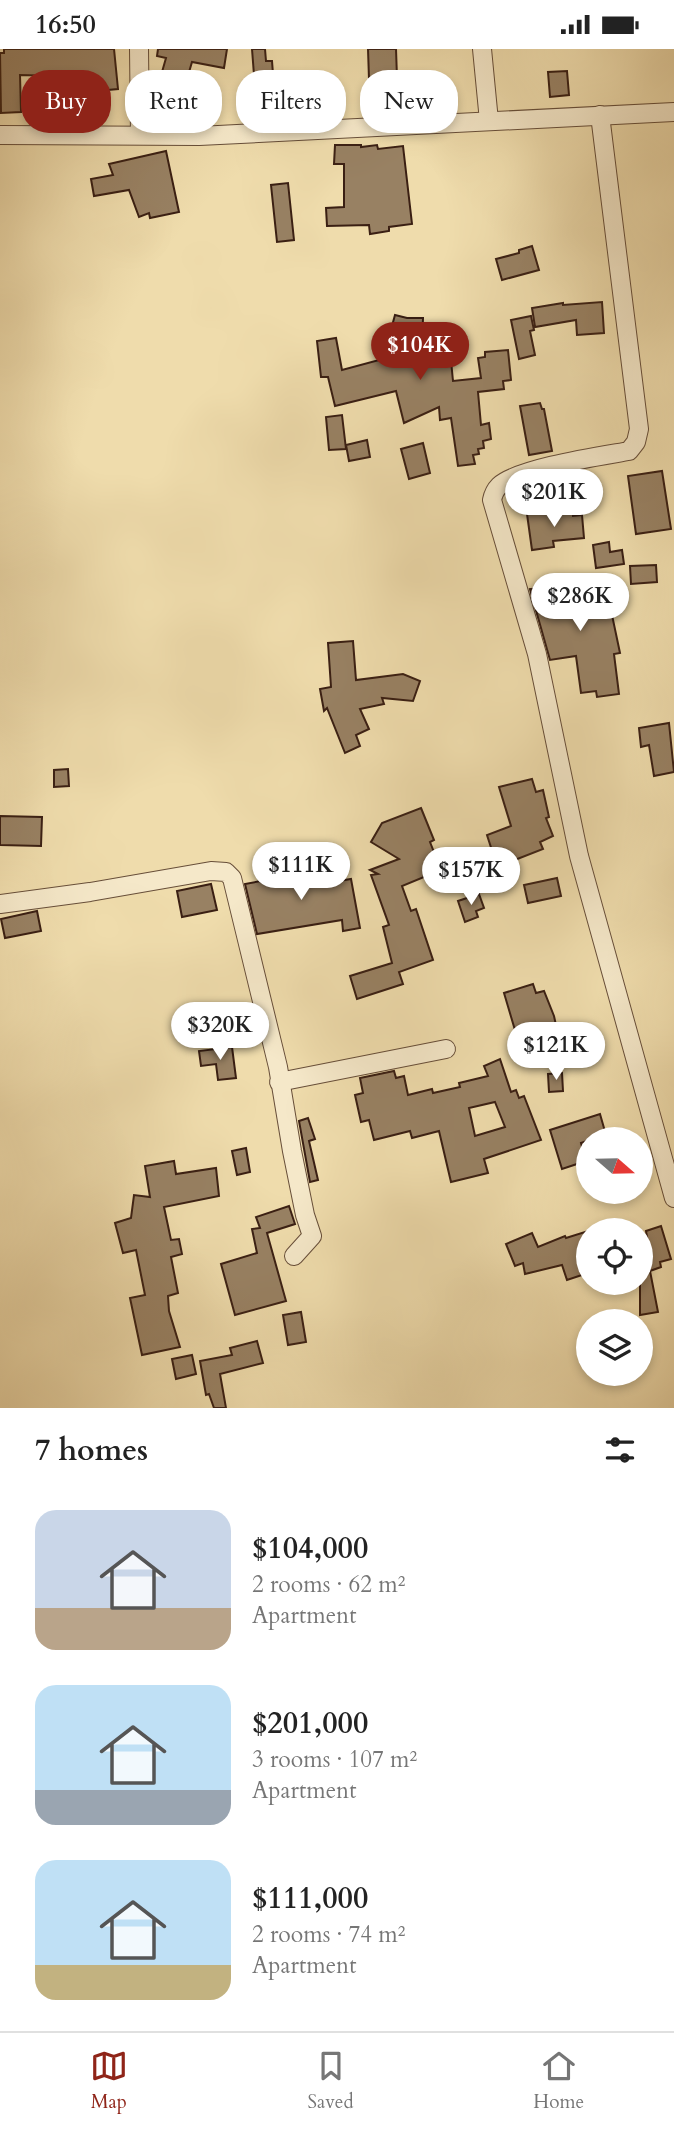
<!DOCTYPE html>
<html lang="en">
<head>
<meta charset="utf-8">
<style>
	:root { --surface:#fff; --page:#f6f6f6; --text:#222; --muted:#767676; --line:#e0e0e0; --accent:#8f2418 }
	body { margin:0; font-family:Cardo,serif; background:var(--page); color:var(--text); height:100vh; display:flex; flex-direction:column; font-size:26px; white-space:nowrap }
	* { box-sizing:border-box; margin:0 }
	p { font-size:23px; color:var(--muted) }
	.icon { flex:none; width:38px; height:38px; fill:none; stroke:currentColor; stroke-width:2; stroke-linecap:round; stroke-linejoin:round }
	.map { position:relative; height:1359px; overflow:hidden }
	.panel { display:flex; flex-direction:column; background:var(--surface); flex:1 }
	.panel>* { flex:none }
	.banner { position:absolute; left:21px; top:21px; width:634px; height:63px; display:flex; gap:14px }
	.needle { width:46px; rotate:110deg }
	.tools { position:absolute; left:576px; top:1078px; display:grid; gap:14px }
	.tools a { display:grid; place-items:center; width:77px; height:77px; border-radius:50%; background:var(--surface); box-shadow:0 4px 10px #0003; font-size:35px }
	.price { position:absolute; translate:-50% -60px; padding:0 16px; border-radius:24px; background:#fff; color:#222; font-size:23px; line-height:46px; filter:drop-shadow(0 2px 4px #0008) }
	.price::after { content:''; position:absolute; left:50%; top:42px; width:21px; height:16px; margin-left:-10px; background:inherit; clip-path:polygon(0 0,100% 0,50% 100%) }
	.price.active { background:var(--accent); color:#fff }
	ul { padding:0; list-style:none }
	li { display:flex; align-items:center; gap:21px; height:175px; padding:0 35px }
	li span { display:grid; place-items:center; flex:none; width:196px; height:140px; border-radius:21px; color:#555 }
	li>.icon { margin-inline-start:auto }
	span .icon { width:84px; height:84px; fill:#fffc; stroke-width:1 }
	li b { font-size:30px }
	h2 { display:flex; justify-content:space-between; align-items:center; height:84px; padding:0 35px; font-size:30px }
	.chip { padding:0 24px; border-radius:28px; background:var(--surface); box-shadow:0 4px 10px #0003; font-size:24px; line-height:63px }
	.chip.active { background:var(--accent); color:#fff }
	.status { display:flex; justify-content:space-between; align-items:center; height:49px; padding:0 35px; background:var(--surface); direction:ltr }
	.status svg { height:19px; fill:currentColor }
	.dock { display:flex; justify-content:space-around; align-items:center; height:98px; border-top:2px solid var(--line); background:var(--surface); font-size:19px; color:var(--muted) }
	.dock a { display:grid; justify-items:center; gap:4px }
	.dock .active { color:var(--accent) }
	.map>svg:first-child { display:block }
	.building { fill:#988163; stroke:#3a1f13; stroke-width:2; fill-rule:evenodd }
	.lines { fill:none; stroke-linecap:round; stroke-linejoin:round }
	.minor-casing { stroke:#674e39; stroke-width:20 }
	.minor { stroke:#f5e8c9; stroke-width:18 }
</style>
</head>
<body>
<div class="status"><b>16:50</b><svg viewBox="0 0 49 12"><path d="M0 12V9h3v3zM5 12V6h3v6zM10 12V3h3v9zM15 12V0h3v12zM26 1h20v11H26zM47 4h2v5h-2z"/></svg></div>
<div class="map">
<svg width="674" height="1359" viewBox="0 0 674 1359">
	<rect width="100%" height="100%" fill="#efdcac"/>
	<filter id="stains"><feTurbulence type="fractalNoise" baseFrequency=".00286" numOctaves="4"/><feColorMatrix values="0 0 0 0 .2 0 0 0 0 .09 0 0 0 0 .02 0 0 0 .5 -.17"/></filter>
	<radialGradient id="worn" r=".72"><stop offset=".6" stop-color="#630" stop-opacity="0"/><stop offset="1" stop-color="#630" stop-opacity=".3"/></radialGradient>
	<g class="building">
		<path d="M4,0H114L118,40L97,42V34L58,31L59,27L20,26L21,63L1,64L0,4H4Z"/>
		<path d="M158,0H227L224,19L192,13L187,30L162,23L166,9L157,7Z"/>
		<path d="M252,0H265L266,12H272L274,38L255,39Z"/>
		<path d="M368,0H396L398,58L370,60Z"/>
		<path d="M567,22L569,46L550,48L548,23Z"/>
		<path d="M335,96H361V98L377,96L378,100L403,97L412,175L389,178V182L370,185L369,176L327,177L326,159L344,158V115H334Z"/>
		<path d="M166,102L179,163L150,169L149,164L139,168L129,141L94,147L91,130L113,126L109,115Z"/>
		<path d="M288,134L294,191L277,193L271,136Z"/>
		<path d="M532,197L539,221L502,231L496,210L519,204V201Z"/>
		<path d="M602,253L604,284L577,286L576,271L535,278L532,259L563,254V256Z"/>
		<path d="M395,266L407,269H423L422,295L449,291L453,332L481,329L478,309L485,308V303L508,301L511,331L503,332L504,340L478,343L481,376L489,374L491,390L483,392L484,399L478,400L479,405L473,406L475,415L458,417L451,369L440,371L439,358L404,374L396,342L335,357L328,328H321L317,292L336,289L342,321L383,310Z"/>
		<path d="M531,267L534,281L530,282L535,306L519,310L511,271Z"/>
		<path d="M540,354L542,360H544L552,402L529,406L520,357Z"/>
		<path d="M342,366L346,400L329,401L326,368Z"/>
		<path d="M367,391L370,408L349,412L346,396Z"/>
		<path d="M423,394L430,424L409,430L401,400Z"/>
		<path d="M662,422L671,480L636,485L628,427Z"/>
		<path d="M549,462L550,466L573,463V467L582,466L584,489L553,492L554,498L532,501L527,465Z"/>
		<path d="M609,493L610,503L622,501L624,515L596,519L593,496Z"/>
		<path d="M656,516L657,533L631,535L630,517Z"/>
		<path d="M596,532L598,553L605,550L612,566L620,604L614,605L619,645L597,648L596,642L581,644L576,607L550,611L530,540Z"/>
		<path d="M353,592L356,631L403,625L420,632L413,652L382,649L384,655L360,660L369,680L356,686L360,697L345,704L327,659L324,662L320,640L331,638L328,594Z"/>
		<path d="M669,674L674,723L654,727L649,696L641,698L639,679Z"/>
		<path d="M68,720L69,737L54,738V721Z"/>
		<path d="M532,730L536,743L543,741L549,768L546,769L553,787L540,793L543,800L502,816H504L510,832L487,839L482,821L497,817L487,786L511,777L499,738Z"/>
		<path d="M421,759L434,791L430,793L441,821L402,837L411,862L416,860L433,911L399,923L403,935L357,950L350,927L392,914L383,878L389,876L371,826L378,825L370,821L399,810L371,793L382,774Z"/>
		<path d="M0,767L42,768L41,797L0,796Z"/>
		<path d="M318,812L309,837L351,830L360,879L343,882L342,871L257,885L245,835L283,828L281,824Z"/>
		<path d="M557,829L561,847L528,854L524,836Z"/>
		<path d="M211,835L217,861L182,868L177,842Z"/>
		<path d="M479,845L484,859L476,862L478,868L465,873L458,852Z"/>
		<path d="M37,862L41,882L5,889L1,870Z"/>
		<path d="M533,935L536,944L544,942L554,967L559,990L520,998L504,944Z"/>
		<path d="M232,998L236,1029L218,1031L216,1015L201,1017L199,1002Z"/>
		<path d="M500,1010L511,1043L516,1041L519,1049L524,1047L541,1091L484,1110L488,1124L451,1133L439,1082L412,1089L410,1082L374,1091L369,1071L361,1073L355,1046L363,1044L360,1029L394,1022L396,1029L404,1027L408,1046L432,1040L433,1044L460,1038L459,1034L488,1027L484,1017ZM495,1053L505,1078L475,1087L469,1059Z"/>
		<path d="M562,1024L563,1042L549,1043L548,1025Z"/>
		<path d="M600,1065L606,1086L581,1094L586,1112L562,1120L550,1081Z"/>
		<path d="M308,1069L315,1090L309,1092L318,1131L310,1133L299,1072Z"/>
		<path d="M246,1099L250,1123L237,1126L232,1102Z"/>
		<path d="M174,1112L176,1125L216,1119L219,1147L164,1158L171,1191L179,1190L182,1205L171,1208L178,1244L168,1247L169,1262L180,1298L142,1306L130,1249L145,1246L136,1201L123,1204L115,1174L131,1169L134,1146L150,1148L145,1117Z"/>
		<path d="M289,1157L295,1175L267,1184L286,1252L235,1266L221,1215L257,1204L252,1180L260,1179L256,1168Z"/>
		<path d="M661,1177L671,1210L660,1213L661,1218L650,1222L658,1263L640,1266V1190L647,1188L646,1182Z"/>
		<path d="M588,1182V1224L567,1231L562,1216L525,1225L523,1214L515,1217L506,1195L532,1184L538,1198L565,1187L566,1189Z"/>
		<path d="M301,1263L306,1293L288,1296L283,1266Z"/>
		<path d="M257,1292L263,1314L220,1325L226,1359H214L209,1345L206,1346L200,1312L232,1306L230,1299Z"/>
		<path d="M192,1306L196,1325L176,1330L172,1310Z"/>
	</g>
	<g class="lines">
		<g class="minor-casing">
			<g id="minor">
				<path d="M139,0L140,86"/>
				<path d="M482,0L489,72"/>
				<path d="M600,66L639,380L636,393L629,402C601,407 518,419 499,437C495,441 493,446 492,451L537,605L579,807L674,1149"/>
				<path d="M0,86L199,87L674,63"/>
				<path d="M0,855L90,843L211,822L226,823L232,829L278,1018L292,1102L305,1166L312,1187L294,1207"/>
				<path d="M279,1033L446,1000"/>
			</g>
		</g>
		<use href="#minor" class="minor"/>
	</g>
	<rect width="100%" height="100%" filter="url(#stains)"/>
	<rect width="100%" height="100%" fill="url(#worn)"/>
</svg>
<div class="tools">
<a><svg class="needle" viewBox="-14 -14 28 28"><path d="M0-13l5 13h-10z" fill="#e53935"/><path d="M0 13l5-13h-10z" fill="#767676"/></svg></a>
<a><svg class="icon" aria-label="locate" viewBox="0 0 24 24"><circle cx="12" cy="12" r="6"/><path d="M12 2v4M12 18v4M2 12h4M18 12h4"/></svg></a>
<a><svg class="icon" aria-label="layers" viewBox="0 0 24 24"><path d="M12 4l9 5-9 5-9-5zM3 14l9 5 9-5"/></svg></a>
</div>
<b class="price active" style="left:420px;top:333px">$104K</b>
<b class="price" style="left:554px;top:480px">$201K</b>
<b class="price" style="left:580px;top:584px">$286K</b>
<b class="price" style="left:301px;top:853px">$111K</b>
<b class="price" style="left:471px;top:858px">$157K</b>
<b class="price" style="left:220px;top:1013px">$320K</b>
<b class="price" style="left:556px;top:1033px">$121K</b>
<div class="banner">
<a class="chip active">Buy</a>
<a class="chip">Rent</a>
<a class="chip">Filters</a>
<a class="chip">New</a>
</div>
</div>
<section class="panel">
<h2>7 homes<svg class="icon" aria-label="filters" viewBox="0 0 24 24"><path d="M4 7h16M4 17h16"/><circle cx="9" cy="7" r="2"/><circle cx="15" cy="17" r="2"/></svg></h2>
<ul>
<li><span style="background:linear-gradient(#c9d6e8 70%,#b9a48a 0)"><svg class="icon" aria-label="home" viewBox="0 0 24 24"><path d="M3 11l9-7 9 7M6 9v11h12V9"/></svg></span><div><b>$104,000</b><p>2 rooms · 62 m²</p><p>Apartment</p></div></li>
<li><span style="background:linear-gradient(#bfe0f5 75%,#9aa5b1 0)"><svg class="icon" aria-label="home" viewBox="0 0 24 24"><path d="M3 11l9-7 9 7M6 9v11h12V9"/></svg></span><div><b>$201,000</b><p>3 rooms · 107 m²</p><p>Apartment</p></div></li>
<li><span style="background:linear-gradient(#bfe0f5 75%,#c2b280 0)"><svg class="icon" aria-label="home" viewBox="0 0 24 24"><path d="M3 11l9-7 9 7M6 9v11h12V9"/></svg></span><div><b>$111,000</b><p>2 rooms · 74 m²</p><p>Apartment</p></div></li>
</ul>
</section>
<nav class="dock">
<a class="active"><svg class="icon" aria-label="map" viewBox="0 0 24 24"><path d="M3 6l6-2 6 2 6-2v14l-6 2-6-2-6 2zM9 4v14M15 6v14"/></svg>Map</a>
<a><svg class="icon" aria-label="saved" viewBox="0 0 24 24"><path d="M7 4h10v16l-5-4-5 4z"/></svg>Saved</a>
<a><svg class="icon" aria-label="home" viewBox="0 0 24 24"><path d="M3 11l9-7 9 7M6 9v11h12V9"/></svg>Home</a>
</nav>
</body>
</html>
